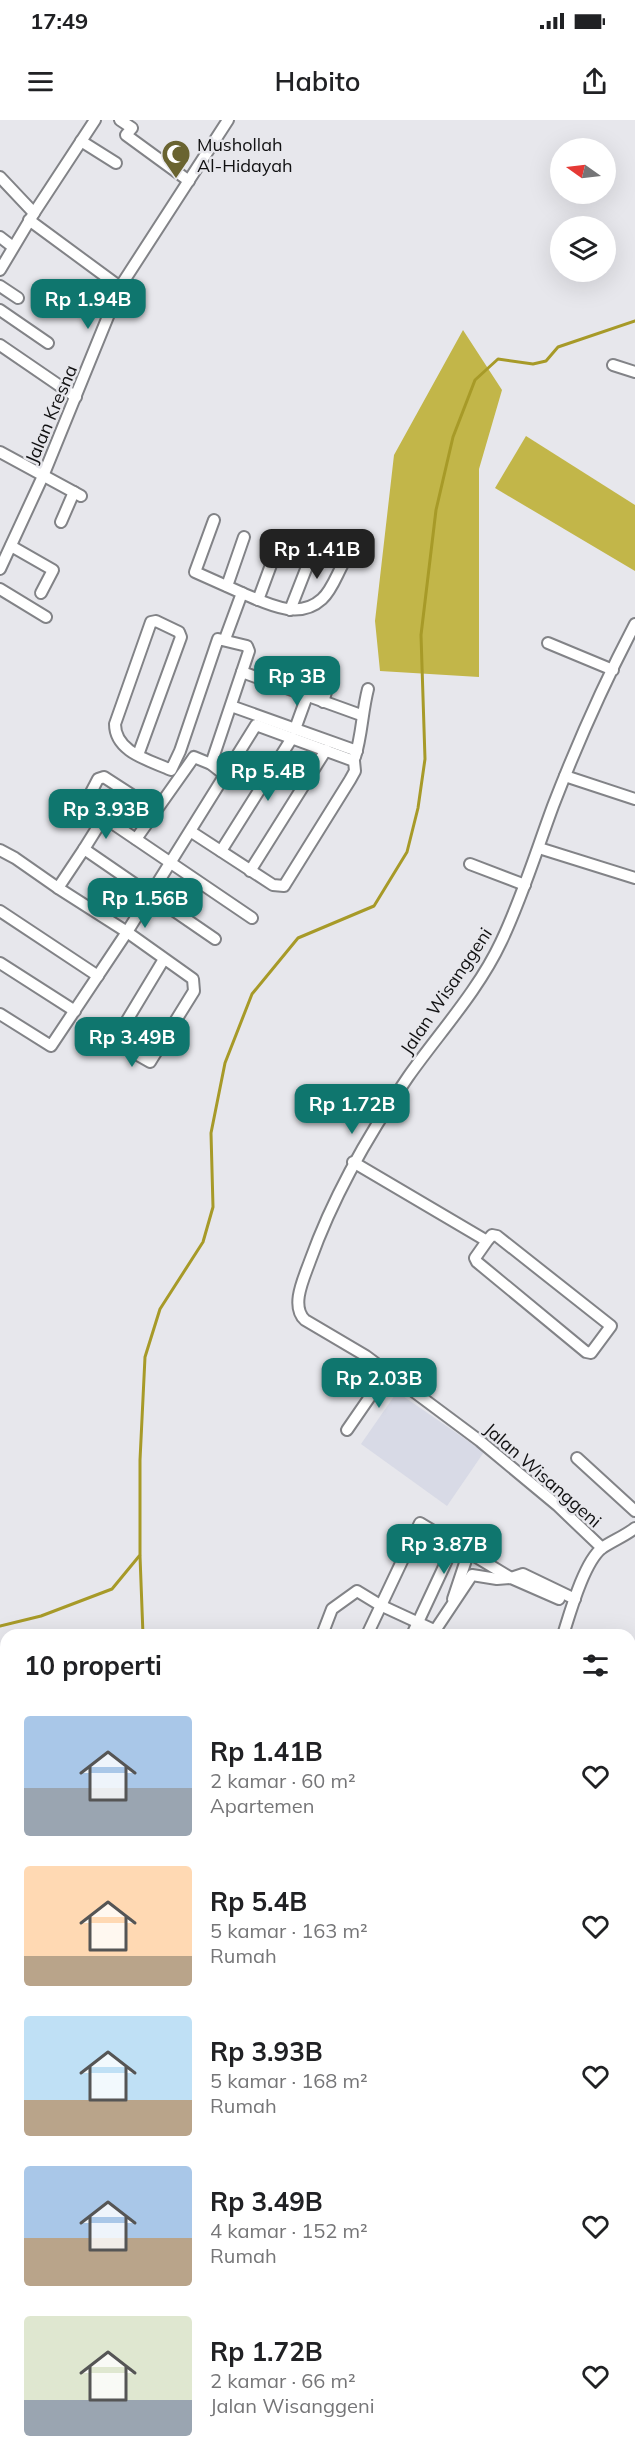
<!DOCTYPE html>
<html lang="id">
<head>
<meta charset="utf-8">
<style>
	:root { --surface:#fff; --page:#f6f6f6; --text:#202124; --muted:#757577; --accent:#0f766e }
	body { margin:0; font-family:Mulish,sans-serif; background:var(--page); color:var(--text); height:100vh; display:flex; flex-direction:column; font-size:22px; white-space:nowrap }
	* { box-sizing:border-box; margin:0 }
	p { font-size:20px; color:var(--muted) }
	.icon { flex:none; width:33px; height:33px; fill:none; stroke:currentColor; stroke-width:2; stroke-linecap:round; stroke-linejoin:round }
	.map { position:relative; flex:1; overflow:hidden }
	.details { position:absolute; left:0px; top:1509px; width:636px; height:834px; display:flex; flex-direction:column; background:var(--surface); border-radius:18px 18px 0 0; box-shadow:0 6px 24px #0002 }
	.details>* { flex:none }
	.needle { width:39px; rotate:284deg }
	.buttons { position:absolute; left:550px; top:18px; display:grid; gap:12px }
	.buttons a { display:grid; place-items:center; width:66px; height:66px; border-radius:50%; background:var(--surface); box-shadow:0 6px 24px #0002; font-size:30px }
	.price { position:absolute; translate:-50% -51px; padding:0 14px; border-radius:12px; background:var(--accent); color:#fff; font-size:20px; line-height:39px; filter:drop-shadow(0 2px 3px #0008) }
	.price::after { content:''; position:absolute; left:50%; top:36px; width:18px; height:14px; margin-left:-9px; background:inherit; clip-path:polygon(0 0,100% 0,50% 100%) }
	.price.active { background:#222; color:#fff }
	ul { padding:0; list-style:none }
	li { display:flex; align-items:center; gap:18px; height:150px; padding:0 24px }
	li span { display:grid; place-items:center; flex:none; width:168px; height:120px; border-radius:6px; color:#555 }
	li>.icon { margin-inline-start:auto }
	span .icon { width:72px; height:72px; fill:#fffc; stroke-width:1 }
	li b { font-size:26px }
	h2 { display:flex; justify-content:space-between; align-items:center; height:72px; padding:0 24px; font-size:26px }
	.status { display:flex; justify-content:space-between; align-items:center; height:42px; padding:0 30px; background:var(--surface); direction:ltr }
	.status svg { height:16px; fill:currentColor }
	header { display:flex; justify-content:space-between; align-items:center; height:78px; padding:0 24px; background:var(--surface); font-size:27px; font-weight:600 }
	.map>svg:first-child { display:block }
	.built { fill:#d8dae6 }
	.forest { fill:#c2b649 }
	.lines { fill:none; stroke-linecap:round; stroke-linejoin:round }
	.stream { stroke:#a79a28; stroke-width:3 }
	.minor-casing { stroke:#828387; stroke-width:14 }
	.minor { stroke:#fff; stroke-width:10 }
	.labels { text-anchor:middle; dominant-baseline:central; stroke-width:5; stroke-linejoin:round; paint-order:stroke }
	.poi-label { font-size:18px; fill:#111112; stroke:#e7e7ec; text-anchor:start }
	.street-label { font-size:18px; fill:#111112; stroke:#e7e7ec }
</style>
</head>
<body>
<div class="status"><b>17:49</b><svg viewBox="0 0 49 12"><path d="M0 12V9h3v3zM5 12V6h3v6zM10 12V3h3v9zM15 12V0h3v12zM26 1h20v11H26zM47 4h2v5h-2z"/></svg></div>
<header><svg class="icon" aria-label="menu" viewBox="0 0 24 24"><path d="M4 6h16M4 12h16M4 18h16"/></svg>Habito<svg class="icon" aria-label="share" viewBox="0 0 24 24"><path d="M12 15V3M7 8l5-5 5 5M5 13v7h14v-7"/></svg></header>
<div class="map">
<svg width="635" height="2343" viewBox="0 0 635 2343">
	<rect width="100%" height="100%" fill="#e7e7ec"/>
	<path class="built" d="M397,1272L484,1332L447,1386L361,1324Z"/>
	<g class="forest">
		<path d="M463,210L502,270L479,349V557L380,551L375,501L394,335Z"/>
		<path d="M526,316L635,385V451L495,368Z"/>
		<path d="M635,1545V1682L630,1679V1554Z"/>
	</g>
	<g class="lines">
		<g class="stream">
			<path d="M140,1436L143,1515"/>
			<path d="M0,1506L41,1496L112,1469L140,1435V1340L145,1237L160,1189L203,1122L213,1087L211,1013L225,943L252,874L298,818L374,786L407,732L418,688L425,639L421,515L436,390L453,317L475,260L498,239L533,244L546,241L558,227L635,201"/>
			<path d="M630,2096L635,2089"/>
			<path d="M0,2120L6,2114"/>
			<path d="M440,2343L444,2337"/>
		</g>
		<g class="minor-casing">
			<g id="minor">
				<path d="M120,0L132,8L126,15L189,61"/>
				<path d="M81,21L116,43"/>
				<path d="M0,57L34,93"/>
				<path d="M29,100L120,167"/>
				<path d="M0,117L13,127"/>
				<path d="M0,150L34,93L95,0"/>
				<path d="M0,166L18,178"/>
				<path d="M0,190L48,223"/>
				<path d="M0,225L76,277"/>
				<path d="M613,245L635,252"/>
				<path d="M0,332L81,376"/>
				<path d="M214,400L195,452L242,473L225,519"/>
				<path d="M61,402L74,372"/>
				<path d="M11,426L53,450L41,473"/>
				<path d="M0,449L43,356L120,167L228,0"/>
				<path d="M227,466L244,417"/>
				<path d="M0,469L46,497"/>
				<path d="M242,473C266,483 298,501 322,479C332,470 337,454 344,442"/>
				<path d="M258,480L275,434"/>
				<path d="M290,490L317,421"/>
				<path d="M548,523L613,550"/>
				<path d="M242,552L361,595"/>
				<path d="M323,582L330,559"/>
				<path d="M231,586L357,631"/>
				<path d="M295,609L307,576"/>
				<path d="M138,635L181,517L179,512L156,501L151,502L115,604C115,632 149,640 171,650L180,631L218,519L247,526L249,531L211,644"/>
				<path d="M355,637C362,615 362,592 368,569"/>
				<path d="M565,656L635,679"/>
				<path d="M155,690L104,657L98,659L86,682L87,686L252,798"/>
				<path d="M136,719L194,637L211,644L225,655"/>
				<path d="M539,728L635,758"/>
				<path d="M84,729L104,697"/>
				<path d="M0,730L15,738L58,768L84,729L215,819"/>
				<path d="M221,731L292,618"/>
				<path d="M470,744L525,765"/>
				<path d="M250,751L326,630"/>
				<path d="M58,768L127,812L193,859L194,871L150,942L120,925L117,917L164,839"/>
				<path d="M0,791L98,856"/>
				<path d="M0,843L75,891"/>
				<path d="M0,894L51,926L127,812L256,605L354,641L355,651L350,660L284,766L273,765L190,711"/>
				<path d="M353,1042L487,1121L475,1138L477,1142L586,1232L591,1233L611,1206L497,1116L492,1115L487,1121"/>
				<path d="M347,1310L387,1252"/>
				<path d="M577,1338L635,1391"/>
				<path d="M602,1428L557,1385L480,1321L366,1236L305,1200C290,1186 304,1158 310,1141C334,1074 368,1015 408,957C439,913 478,871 501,822C522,778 536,732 553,686C577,624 604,563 635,504"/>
				<path d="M453,1479L469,1431"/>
				<path d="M322,1515L332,1489L357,1471L380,1485L434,1510"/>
				<path d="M367,1515L420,1403L511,1458L523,1454L575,1479"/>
				<path d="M412,1515L455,1423"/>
				<path d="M432,1515L472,1455L497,1459L511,1458L559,1479"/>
				<path d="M563,1515C570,1493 584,1442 602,1428C612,1421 625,1416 635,1408"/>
				<path d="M0,2234L6,2231"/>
				<path d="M0,2286L6,2283"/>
				<path d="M0,2296L6,2299"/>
				<path d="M630,2333L635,2328"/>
				<path d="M43,2337L48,2343"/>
				<path d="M158,2337L165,2343"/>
				<path d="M626,2337L632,2343"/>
				<path d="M256,2343L260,2337"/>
			</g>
		</g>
		<use href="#minor" class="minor"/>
	</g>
	<defs>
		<g id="mosque-pin" transform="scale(1.5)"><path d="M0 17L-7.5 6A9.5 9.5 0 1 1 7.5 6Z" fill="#6a6431" stroke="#e7e7ec"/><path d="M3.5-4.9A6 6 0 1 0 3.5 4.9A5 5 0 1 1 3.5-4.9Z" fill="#fff"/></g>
	</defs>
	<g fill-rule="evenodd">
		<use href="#mosque-pin" x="176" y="34"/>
	</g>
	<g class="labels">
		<g class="poi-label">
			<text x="197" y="24">Mushollah<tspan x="197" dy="21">Al-Hidayah</tspan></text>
		</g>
		<g class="street-label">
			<text transform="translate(51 294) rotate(-67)">Jalan Kresna</text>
			<text transform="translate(446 871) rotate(-56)">Jalan Wisanggeni</text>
			<text transform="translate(543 1355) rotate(41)">Jalan Wisanggeni</text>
		</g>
	</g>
</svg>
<div class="buttons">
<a><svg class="needle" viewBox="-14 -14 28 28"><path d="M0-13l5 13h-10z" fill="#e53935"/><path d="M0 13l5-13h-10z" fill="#757577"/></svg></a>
<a><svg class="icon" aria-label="layers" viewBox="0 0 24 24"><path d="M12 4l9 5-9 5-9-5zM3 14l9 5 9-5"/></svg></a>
</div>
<b class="price" style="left:88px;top:210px">Rp 1.94B</b>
<b class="price active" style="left:317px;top:460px">Rp 1.41B</b>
<b class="price" style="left:297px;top:587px">Rp 3B</b>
<b class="price" style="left:268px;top:682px">Rp 5.4B</b>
<b class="price" style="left:106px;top:720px">Rp 3.93B</b>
<b class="price" style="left:145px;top:809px">Rp 1.56B</b>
<b class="price" style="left:132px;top:948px">Rp 3.49B</b>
<b class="price" style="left:352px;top:1015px">Rp 1.72B</b>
<b class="price" style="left:379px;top:1289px">Rp 2.03B</b>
<b class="price" style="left:444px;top:1455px">Rp 3.87B</b>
<section class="details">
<h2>10 properti<svg class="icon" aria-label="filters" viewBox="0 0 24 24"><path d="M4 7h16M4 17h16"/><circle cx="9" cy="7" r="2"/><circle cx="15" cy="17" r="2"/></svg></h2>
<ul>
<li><span style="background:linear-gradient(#a9c7e8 60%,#9aa5b1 0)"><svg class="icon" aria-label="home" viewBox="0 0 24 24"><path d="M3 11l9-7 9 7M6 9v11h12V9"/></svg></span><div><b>Rp 1.41B</b><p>2 kamar · 60 m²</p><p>Apartemen</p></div><svg class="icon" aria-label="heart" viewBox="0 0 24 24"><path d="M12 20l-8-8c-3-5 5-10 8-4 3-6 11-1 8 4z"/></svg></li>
<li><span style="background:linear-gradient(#ffd9b3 75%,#b9a48a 0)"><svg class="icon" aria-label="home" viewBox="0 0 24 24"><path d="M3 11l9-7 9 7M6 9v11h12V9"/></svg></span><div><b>Rp 5.4B</b><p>5 kamar · 163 m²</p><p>Rumah</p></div><svg class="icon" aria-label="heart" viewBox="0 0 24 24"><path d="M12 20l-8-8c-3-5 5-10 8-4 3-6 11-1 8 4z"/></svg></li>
<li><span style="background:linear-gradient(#bfe0f5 70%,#b9a48a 0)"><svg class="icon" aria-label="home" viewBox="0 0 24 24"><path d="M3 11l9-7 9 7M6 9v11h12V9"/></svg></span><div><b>Rp 3.93B</b><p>5 kamar · 168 m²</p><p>Rumah</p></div><svg class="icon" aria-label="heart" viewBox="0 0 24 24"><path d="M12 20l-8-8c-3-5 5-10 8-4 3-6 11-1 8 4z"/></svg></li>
<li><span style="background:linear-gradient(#a9c7e8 60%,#b9a48a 0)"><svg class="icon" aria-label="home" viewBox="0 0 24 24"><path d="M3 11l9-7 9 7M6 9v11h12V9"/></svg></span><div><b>Rp 3.49B</b><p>4 kamar · 152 m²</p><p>Rumah</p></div><svg class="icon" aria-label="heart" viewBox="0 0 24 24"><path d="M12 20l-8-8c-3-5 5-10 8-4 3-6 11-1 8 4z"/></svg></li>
<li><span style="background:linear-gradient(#dfe7d0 70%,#9aa5b1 0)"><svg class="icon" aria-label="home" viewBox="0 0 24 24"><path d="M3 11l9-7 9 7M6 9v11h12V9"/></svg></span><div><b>Rp 1.72B</b><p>2 kamar · 66 m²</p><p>Jalan Wisanggeni</p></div><svg class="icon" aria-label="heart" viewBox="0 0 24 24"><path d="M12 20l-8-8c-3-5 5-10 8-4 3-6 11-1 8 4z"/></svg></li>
</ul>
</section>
</div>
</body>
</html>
